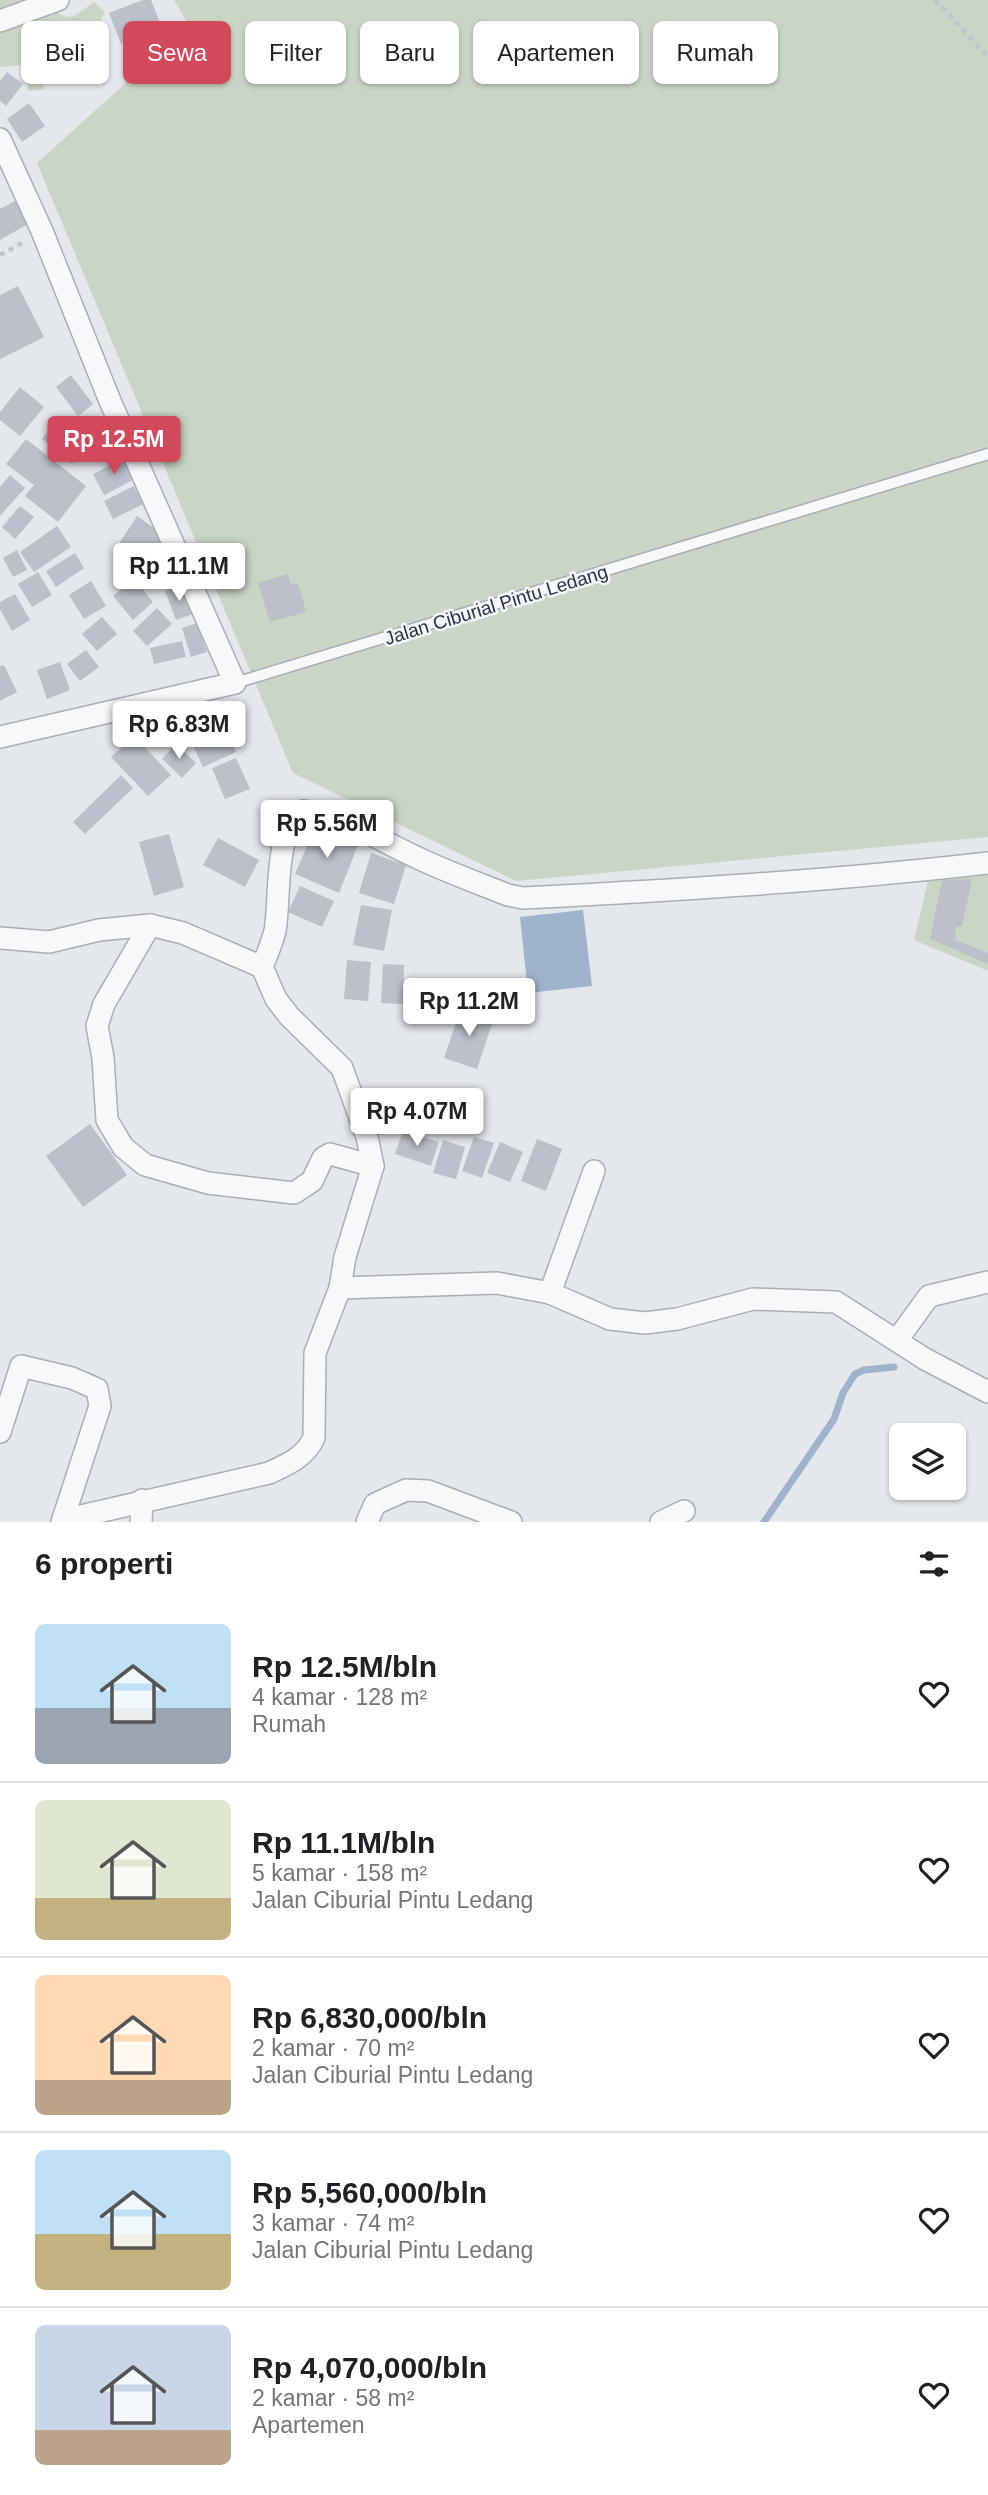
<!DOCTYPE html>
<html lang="id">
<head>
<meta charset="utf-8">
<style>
	:root { --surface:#fff; --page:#f6f6f6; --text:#202124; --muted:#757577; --line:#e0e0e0; --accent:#d1495b }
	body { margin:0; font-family:Arial,sans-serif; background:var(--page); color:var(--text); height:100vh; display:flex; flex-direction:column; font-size:26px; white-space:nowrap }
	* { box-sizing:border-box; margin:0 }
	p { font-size:23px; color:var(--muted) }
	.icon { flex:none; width:38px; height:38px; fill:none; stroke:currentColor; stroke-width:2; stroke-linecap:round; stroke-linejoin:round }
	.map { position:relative; height:1522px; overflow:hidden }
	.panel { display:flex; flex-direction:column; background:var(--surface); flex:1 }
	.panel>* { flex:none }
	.top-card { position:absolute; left:21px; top:21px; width:947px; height:63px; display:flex; gap:14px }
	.buttons { position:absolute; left:889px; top:1423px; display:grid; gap:14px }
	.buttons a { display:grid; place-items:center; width:77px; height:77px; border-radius:10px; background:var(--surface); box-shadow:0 2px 5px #0004; font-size:35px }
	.price { position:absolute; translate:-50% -60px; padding:0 16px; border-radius:7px; background:#fff; color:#222; font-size:23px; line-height:46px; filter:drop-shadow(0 2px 4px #0008) }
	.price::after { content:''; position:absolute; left:50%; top:42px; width:21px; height:16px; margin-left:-10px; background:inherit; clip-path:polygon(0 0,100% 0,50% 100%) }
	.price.selected { background:var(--accent); color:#fff }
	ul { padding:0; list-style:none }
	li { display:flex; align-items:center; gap:21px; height:175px; padding:0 35px }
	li+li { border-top:2px solid var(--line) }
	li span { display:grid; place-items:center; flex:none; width:196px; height:140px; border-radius:10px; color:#555 }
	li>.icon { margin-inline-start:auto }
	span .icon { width:84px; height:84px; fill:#fffc; stroke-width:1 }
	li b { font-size:30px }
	h2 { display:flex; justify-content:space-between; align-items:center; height:84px; padding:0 35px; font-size:30px }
	.chip { padding:0 24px; border-radius:10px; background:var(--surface); box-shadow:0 2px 5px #0004; font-size:24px; line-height:63px }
	.chip.selected { background:var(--accent); color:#fff }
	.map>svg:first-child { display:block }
	.green { fill:#c9d6c5 }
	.water { fill:#9fb4cc }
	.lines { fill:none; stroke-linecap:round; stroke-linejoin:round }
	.stream { stroke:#9fb4cc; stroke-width:7 }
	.building { fill:#bbc0ca }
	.lane-casing { stroke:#a9aeb7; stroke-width:13 }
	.street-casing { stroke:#a9aeb7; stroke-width:24 }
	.path { stroke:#c2c5cb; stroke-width:4.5; stroke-dasharray:5 5; stroke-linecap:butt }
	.lane { stroke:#f7f8fa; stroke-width:10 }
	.street { stroke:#f7f8fa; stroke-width:21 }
	.labels { text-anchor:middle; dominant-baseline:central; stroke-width:5; stroke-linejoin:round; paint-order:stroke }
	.street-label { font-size:19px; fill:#2b3445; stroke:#f4f6f9 }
</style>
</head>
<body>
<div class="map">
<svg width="988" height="1522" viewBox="0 0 988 1522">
	<rect width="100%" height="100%" fill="#e4e7ec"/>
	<g class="green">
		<path d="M0,0H44L61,15L73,17L94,2L105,12L92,38L66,48L46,66L43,89L28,91V75L22,65L0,67Z"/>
		<path d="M174,0H988V837L516,881L293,773L37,163L189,26Z"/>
		<path d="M988,875V971L914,940L928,881Z"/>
	</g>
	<path class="water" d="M583,910L592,986L528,993L520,917Z"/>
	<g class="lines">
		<path class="stream" d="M764,1522L834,1419L843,1393L855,1374L864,1370L894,1367"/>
	</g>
	<g class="building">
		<path d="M143,0H151L162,28L121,44L109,13Z"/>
		<path d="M98,40L108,65L67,82L56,57Z"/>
		<path d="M7,72L23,84L6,106L0,101V81Z"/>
		<path d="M29,103L45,126L22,142L7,119Z"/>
		<path d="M15,201L28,224L0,240V209Z"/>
		<path d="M18,286L44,337L0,359V295Z"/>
		<path d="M71,375L93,404L78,416L56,387Z"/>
		<path d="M20,387L44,407L20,436L0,420V412Z"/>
		<path d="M61,416L91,440L72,464L42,439Z"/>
		<path d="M26,439L86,486L58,522L25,496L34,485L6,464Z"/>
		<path d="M124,458L135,479L104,495L93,474Z"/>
		<path d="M10,475L25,488L0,516V487Z"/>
		<path d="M134,486L143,504L113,519L104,501Z"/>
		<path d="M20,506L34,517L15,539L2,527Z"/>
		<path d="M137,516L164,535L148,560L120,542Z"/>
		<path d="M57,526L71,547L34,572L20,552Z"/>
		<path d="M17,550L27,570L13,577L3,558Z"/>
		<path d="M75,553L84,568L56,587L46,571Z"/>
		<path d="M161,555L176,572L155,590L141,573Z"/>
		<path d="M38,572L52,595L32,607L18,584Z"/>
		<path d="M288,574L291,585L298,583L306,612L270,622L258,583Z"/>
		<path d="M134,579L153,602L133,620L113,596Z"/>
		<path d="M91,581L106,606L84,619L69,595Z"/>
		<path d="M181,585L193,614L176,620L165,591Z"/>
		<path d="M15,594L30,620L12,631L0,609V602Z"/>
		<path d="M157,608L172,624L147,646L133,631Z"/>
		<path d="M102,617L117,634L97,651L82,634Z"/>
		<path d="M197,623L207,652L191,657L182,628Z"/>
		<path d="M182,641L186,657L154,664L150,648Z"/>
		<path d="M86,650L99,667L80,681L67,664Z"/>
		<path d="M60,662L70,690L47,699L37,670Z"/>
		<path d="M4,665L17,692L0,701V666Z"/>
		<path d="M216,709L236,752L203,767L183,724Z"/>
		<path d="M134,736L171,775L148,796L111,757Z"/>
		<path d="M176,744L196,763L182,778L162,759Z"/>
		<path d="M236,758L250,789L225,799L212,768Z"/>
		<path d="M121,775L133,788L85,834L73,822Z"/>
		<path d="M315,827L358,845L339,893L295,874Z"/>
		<path d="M169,834L184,887L154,896L139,842Z"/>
		<path d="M218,838L259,860L245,887L203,865Z"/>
		<path d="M371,853L406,865L394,904L359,893Z"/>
		<path d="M972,879L962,927H956L955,940L988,953V964L930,939L942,880Z"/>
		<path d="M300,886L334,901L322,927L288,912Z"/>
		<path d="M361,905L392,910L384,951L353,945Z"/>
		<path d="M347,960L371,962L368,1001L344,999Z"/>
		<path d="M383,964L404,965L403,1004L381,1003Z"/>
		<path d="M461,1008L494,1018L477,1069L444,1058Z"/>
		<path d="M90,1124L127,1175L83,1207L46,1156Z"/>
		<path d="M403,1131L439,1142L431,1166L395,1154Z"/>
		<path d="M474,1137L494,1143L482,1178L462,1171Z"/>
		<path d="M537,1139L562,1149L546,1191L521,1181Z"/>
		<path d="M443,1140L465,1147L456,1179L433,1173Z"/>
		<path d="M500,1142L523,1152L510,1182L487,1173Z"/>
	</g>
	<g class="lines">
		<g class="lane-casing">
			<path id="lane" d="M235,683L988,454"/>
		</g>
		<g class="street-casing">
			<g id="street">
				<path d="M0,21L58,0"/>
				<path d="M0,139L42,231L110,401L235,683L0,737"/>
				<path d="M150,925L104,1004L97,1026L103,1058L107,1120L123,1147L145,1165L208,1183L294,1193L312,1181L323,1158L330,1154L373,1166"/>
				<path d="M0,938L49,942L99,930L150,925L183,933L262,967L276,999L289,1016L342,1068L367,1137L373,1166L345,1257L340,1288L315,1353L314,1438C304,1458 288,1464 269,1473L63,1520"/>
				<path d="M262,967C267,955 272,943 275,931C281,897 273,833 303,811C342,815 382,842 418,858C447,872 478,883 508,895L523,898C678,890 833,881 988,863"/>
				<path d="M340,1288L497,1283L550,1293L610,1319L645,1323L677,1319L753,1299L836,1302L925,1359L988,1392"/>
				<path d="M550,1293L594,1171"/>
				<path d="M897,1340L929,1296L988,1282"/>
				<path d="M0,1432L21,1366L72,1378L97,1389L100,1406L62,1522"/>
				<path d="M141,1522L142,1500"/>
				<path d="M367,1522L375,1504L406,1490L428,1491L511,1522"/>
				<path d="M661,1522L684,1511"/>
			</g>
		</g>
		<g class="path">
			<path d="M935,0L988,57"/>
			<path d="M0,255L24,242"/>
		</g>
		<use href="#lane" class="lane"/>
		<use href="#street" class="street"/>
	</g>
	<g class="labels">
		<g class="street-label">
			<text transform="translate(496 605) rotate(-17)">Jalan Ciburial Pintu Ledang</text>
		</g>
	</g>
</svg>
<div class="buttons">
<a><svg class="icon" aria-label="layers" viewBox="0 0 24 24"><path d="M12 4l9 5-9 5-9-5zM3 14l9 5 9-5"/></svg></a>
</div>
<b class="price selected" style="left:114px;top:476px">Rp 12.5M</b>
<b class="price" style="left:179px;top:603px">Rp 11.1M</b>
<b class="price" style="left:179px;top:761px">Rp 6.83M</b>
<b class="price" style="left:327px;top:860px">Rp 5.56M</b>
<b class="price" style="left:469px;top:1038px">Rp 11.2M</b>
<b class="price" style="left:417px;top:1148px">Rp 4.07M</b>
<div class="top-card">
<a class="chip">Beli</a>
<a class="chip selected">Sewa</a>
<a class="chip">Filter</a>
<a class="chip">Baru</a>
<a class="chip">Apartemen</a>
<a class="chip">Rumah</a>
</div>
</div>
<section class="panel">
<h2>6 properti<svg class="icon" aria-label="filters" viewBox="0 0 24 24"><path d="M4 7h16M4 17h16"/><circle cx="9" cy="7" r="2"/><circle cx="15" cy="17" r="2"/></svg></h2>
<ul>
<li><span style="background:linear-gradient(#bfe0f5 60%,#9aa5b1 0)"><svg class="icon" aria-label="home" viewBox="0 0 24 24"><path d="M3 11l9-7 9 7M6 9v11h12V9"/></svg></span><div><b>Rp 12.5M/bln</b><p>4 kamar · 128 m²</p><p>Rumah</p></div><svg class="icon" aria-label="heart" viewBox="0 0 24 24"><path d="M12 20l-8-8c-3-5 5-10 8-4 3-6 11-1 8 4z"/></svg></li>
<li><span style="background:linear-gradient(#dfe7d0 70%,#c2b280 0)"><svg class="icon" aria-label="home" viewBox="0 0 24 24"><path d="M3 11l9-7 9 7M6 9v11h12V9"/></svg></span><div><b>Rp 11.1M/bln</b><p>5 kamar · 158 m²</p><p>Jalan Ciburial Pintu Ledang</p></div><svg class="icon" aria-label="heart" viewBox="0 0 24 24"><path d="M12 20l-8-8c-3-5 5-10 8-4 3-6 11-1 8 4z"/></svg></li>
<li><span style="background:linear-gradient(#ffd9b3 75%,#b9a48a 0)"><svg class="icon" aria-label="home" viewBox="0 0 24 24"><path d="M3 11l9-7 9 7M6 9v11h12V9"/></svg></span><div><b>Rp 6,830,000/bln</b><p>2 kamar · 70 m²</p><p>Jalan Ciburial Pintu Ledang</p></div><svg class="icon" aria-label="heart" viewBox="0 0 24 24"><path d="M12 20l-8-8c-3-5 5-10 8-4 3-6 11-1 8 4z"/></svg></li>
<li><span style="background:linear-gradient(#bfe0f5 60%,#c2b280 0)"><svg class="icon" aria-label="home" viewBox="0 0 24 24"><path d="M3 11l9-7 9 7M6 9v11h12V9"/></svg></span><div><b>Rp 5,560,000/bln</b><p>3 kamar · 74 m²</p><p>Jalan Ciburial Pintu Ledang</p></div><svg class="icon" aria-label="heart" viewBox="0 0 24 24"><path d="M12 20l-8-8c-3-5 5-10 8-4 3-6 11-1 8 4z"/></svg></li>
<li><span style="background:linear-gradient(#c9d6e8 75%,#b9a48a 0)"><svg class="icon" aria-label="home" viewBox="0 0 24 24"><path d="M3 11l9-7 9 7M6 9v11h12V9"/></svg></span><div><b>Rp 4,070,000/bln</b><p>2 kamar · 58 m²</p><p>Apartemen</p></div><svg class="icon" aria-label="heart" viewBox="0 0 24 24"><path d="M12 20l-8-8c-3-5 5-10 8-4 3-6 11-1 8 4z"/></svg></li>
</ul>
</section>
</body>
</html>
